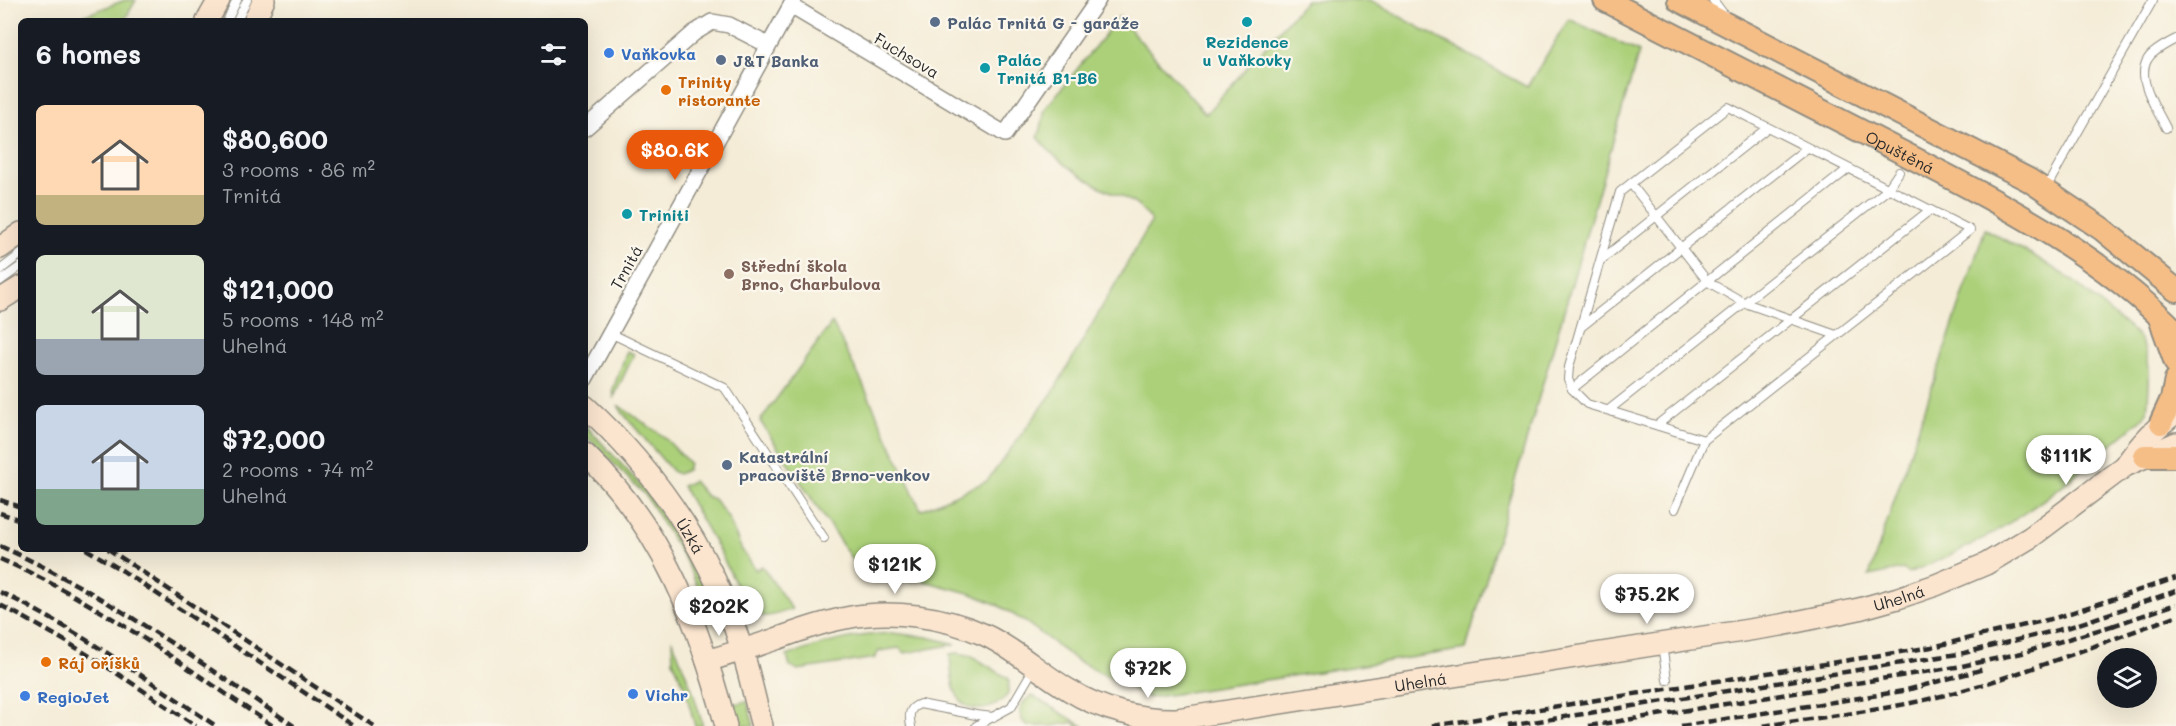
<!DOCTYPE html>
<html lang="en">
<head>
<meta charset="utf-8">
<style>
	:root { --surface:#171b24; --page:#20242c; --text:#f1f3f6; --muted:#9ea1a6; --accent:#ea580c }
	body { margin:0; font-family:Mali,sans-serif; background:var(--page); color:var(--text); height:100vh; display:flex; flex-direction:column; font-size:22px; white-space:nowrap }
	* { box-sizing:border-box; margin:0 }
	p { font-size:20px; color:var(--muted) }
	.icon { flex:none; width:33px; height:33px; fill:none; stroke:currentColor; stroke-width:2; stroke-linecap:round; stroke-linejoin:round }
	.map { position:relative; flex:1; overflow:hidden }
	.side { position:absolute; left:18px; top:18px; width:570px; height:534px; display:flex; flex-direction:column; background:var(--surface); border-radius:9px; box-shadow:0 6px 24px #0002 }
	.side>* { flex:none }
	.buttons { position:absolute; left:2097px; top:648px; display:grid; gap:12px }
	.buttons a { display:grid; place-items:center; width:60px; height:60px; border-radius:50%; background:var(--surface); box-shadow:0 6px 24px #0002; font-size:30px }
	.price { position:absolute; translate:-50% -51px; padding:0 14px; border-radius:21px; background:#fff; color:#222; font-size:20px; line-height:39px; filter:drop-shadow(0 2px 3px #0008) }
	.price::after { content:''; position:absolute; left:50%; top:36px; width:18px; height:14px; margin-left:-9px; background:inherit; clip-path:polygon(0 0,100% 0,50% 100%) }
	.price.active { background:var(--accent); color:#fff }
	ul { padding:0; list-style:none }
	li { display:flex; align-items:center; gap:18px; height:150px; padding:0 18px }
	li span { display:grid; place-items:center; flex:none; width:168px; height:120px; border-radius:9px; color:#555 }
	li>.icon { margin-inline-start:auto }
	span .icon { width:72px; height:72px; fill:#fffc; stroke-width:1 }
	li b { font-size:26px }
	h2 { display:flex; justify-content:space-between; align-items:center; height:72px; padding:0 18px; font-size:26px }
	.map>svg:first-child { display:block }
	.green { fill:#abd079; stroke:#6b7e52; stroke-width:1.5 }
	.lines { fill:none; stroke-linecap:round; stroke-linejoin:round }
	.service-casing { stroke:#908c81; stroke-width:10 }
	.minor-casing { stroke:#908c81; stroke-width:18 }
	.secondary-casing { stroke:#908c81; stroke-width:24 }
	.primary-casing { stroke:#908c81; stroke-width:26 }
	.service { stroke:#fff; stroke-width:8 }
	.minor { stroke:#fff; stroke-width:15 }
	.secondary { stroke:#fbe5cf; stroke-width:21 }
	.primary { stroke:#f6be87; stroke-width:22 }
	.rail { stroke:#2b2b2b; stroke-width:4.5; stroke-dasharray:9 4.5; stroke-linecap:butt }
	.service-dot { fill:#5c6f8a; stroke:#fbf7ec; stroke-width:2 }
	.culture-dot { fill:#0f9aa8; stroke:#fbf7ec; stroke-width:2 }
	.shop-dot { fill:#3f7fe0; stroke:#fbf7ec; stroke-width:2 }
	.food-dot { fill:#e8710a; stroke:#fbf7ec; stroke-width:2 }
	.education-dot { fill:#8d6e63; stroke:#fbf7ec; stroke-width:2 }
	.labels { text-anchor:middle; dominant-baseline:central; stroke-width:4.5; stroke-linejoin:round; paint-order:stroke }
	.service-label { font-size:16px; font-weight:bold; fill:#4e5e75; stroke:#fbf7ec; text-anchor:start }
	.culture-label { font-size:16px; font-weight:bold; fill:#0d838f; stroke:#fbf7ec; text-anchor:start }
	.shop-label { font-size:16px; font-weight:bold; fill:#366cbe; stroke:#fbf7ec; text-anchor:start }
	.street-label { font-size:16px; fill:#2b2b2b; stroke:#fbf7ec }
	.food-label { font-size:16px; font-weight:bold; fill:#c56008; stroke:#fbf7ec; text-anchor:start }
	.education-label { font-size:16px; font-weight:bold; fill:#785e54; stroke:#fbf7ec; text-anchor:start }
</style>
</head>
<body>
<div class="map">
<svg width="2176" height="726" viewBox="0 0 2176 726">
	<rect width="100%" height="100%" fill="#fbf7ec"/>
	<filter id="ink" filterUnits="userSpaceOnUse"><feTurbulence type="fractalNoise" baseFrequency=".0167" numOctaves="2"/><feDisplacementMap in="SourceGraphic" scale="12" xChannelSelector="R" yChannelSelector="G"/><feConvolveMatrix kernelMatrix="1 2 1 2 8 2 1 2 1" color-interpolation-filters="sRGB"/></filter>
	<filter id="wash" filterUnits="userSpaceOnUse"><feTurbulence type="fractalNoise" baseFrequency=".008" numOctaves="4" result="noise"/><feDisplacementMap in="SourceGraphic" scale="24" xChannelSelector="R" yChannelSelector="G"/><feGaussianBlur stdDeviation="1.35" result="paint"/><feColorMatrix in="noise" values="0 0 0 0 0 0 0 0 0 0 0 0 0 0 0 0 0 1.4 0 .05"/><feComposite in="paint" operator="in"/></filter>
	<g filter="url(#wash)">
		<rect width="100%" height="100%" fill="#f4ecd7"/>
		<g class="green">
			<path d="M125,0H136L124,21H85L83,16Z"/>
			<path d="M1306,0H1370L1527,87L1569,19L1639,52L1466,649L1149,698L1076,660L1027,623L998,605L972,594L924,581L867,582L760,421L832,323L861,380L921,510L987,481L1053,392L1151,222C1143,202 1117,196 1099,186C1077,174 1051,157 1038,137L1041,129L1045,109L1119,17L1206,114Z"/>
			<path d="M1985,229L2036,257L2072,280L2137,335C2154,357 2149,386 2147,412L2142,419C2103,451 2065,486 2023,514C1988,538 1947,558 1908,573L1903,569L1869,576Z"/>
			<path d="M627,351L634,354L614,397L613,389Z"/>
			<path d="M618,405L663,436L689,463L687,470L678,474L672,471L622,412Z"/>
			<path d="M585,425L649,494L681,542L713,605L707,607L687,563L646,496L585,435Z"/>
			<path d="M693,481L706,496L714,499L728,518L742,550L756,570L762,566L792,609C775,615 760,622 747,607L720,552L682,486Z"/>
			<path d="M892,633L927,637L956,644L905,653L899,648L879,651L875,658L798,670L790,666L787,656C823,643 853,635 892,633Z"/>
			<path d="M672,639L693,692L703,726H695L684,685L673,661Z"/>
			<path d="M958,653L972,656L1009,679L1008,694C996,710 969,718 957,695C951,684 951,667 950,654Z"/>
			<path d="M1033,696L1083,726H1076L1075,722L1052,726H1027C1016,715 1018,702 1033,696Z"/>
			<path d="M747,701L754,726H738L732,705Z"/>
		</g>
	</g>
	<g filter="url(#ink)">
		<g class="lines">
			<g class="service-casing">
				<g id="service">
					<path d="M1713,0L1725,16"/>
					<path d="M227,21L237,0"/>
					<path d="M237,21L247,0"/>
					<path d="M2166,128C2157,109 2131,73 2152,54C2159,48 2168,43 2176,39"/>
					<path d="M1631,184L1708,282L1745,303L1836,335"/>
					<path d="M2046,188L2153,0"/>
					<path d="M1601,260L1767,128"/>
					<path d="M0,270L21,254"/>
					<path d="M0,281L21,266"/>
					<path d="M1581,327L1807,148"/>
					<path d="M610,333L725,388L824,538"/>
					<path d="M1572,389L1848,169"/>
					<path d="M1610,409L1887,190L1899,172"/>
					<path d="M1657,425L1930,210"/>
					<path d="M1675,509L1704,440L1970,230L1728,107L1620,192L1569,367L1568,379L1572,389L1587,404L1704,440"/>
					<path d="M1662,644L1667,680"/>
					<path d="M911,726C909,716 908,708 920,704L976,715L993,717"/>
					<path d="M976,726L1011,707L1034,668"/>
				</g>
			</g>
			<g class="minor-casing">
				<g id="minor">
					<path d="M791,6L1005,134L1098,0"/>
					<path d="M585,128L694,33L712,22L729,25L768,45"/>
					<path d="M585,379L794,0"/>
				</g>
			</g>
			<g class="secondary-casing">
				<g id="secondary">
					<path d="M207,21L219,0"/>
					<path d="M254,21L264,0"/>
					<path d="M0,248L21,233"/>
					<path d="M0,300L21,287"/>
					<path id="s1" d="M585,406C658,473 713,555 742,650C750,675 755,701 762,726"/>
					<path d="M585,454C663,528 699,624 726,726"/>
					<path d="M2127,463C2141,443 2155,427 2176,413"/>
					<path id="s2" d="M707,661C730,654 753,647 776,639C799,631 822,622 846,618C891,609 943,616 985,635C1015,649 1040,673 1069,690C1101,710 1140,720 1177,719L1781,625L1859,609L1898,598L1936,585L1986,564L2031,537L2125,466L2176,443"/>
				</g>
			</g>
			<g class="primary-casing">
				<g id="primary">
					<path id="s3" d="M1605,0C1697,47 1788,94 1880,141C1984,195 2093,247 2176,332"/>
					<path d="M1679,0L2029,180L2102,229L2176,290"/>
					<path d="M2160,318L2176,363"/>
					<path d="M2161,423L2172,399L2176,380"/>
					<path d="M2145,456H2176"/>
				</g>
			</g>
			<use href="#service" class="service"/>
			<use href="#minor" class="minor"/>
			<use href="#secondary" class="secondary"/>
			<use href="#primary" class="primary"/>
			<g class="rail">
				<path d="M0,500L21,507"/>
				<path d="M0,513L21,520"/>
				<path d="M0,546C105,593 199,662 294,726"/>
				<path d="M86,549L123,571L354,726"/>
				<path d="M108,549L374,726"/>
				<path d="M0,559C98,601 185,667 273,726"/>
				<path d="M0,592C77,629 146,679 216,726"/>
				<path d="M0,605C69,640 132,683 196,726"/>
				<path d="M2112,626L2176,604"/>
				<path d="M1432,726L1932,647L2055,618L2176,578"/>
				<path d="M1508,726L1964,653L2070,627L2176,591"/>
				<path d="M1589,726L1962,666L2022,653L2118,624"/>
				<path d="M1681,726L1903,691L1984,669"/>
				<path d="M1763,726C1818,717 1874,712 1929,699C2013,679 2095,645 2176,616"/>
			</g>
		</g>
	</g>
	<g class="service-dot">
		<circle cx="935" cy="22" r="6"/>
		<circle cx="721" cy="60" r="6"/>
		<circle cx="727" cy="465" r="6"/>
	</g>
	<g class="culture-dot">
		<circle cx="1247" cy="22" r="6"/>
		<circle cx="985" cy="68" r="6"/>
		<circle cx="627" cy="214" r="6"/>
	</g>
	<g class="shop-dot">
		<circle cx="609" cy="53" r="6"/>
		<circle cx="633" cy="694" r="6"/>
		<circle cx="25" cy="696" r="6"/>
	</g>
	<g class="food-dot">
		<circle cx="666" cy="90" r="6"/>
		<circle cx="46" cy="662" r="6"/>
	</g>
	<circle class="education-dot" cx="729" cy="274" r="6"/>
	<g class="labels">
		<g class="service-label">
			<text x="947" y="22">Palác Trnitá G - garáže</text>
			<text x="733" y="60">J&amp;T Banka</text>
			<text x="739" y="456">Katastrální<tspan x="739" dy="18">pracoviště Brno-venkov</tspan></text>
		</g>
		<g class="culture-label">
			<text x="1247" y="41" text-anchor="middle">Rezidence<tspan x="1247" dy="18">u Vaňkovky</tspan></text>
			<text x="997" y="59">Palác<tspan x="997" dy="18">Trnitá B1-B6</tspan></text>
			<text x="639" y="214">Triniti</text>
		</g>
		<g class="shop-label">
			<text x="621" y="53">Vaňkovka</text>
			<text x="645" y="694">Vichr</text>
			<text x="37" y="696">RegioJet</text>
		</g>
		<g class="street-label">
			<text transform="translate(907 55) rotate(31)">Fuchsova</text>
			<text stroke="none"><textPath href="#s3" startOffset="332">Opuštěná</textPath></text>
			<text transform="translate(626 267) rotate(-61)">Trnitá</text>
			<text stroke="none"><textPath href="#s1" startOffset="168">Úzká</textPath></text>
			<text stroke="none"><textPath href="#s2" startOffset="1234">Uhelná</textPath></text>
			<text stroke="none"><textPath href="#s2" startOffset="748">Uhelná</textPath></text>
		</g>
		<g class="food-label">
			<text x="678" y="81">Trinity<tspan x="678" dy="18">ristorante</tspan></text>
			<text x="58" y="662">Ráj oříšků</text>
		</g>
		<g class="education-label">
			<text x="741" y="265">Střední škola<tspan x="741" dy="18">Brno, Charbulova</tspan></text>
		</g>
	</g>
</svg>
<div class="buttons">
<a><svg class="icon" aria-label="layers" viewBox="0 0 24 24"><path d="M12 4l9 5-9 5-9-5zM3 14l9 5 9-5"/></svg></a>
</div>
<b class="price active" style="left:675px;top:181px">$80.6K</b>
<b class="price" style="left:2066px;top:486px">$111K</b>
<b class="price" style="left:895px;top:595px">$121K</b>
<b class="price" style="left:1647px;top:625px">$75.2K</b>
<b class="price" style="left:719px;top:637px">$202K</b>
<b class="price" style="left:1148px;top:699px">$72K</b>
<section class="side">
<h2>6 homes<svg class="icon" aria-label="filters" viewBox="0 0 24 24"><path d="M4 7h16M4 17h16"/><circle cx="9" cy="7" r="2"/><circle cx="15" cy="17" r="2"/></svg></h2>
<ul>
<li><span style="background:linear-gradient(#ffd9b3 75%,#c2b280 0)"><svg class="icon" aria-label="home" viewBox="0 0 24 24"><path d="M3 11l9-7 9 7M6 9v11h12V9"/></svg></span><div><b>$80,600</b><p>3 rooms · 86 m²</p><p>Trnitá</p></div></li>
<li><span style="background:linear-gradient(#dfe7d0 70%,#9aa5b1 0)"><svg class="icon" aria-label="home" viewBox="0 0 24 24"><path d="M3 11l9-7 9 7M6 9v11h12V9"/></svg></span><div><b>$121,000</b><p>5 rooms · 148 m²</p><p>Uhelná</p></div></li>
<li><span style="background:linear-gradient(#c9d6e8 70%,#7fa58c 0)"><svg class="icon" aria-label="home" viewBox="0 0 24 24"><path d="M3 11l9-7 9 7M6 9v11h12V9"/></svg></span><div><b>$72,000</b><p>2 rooms · 74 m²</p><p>Uhelná</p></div></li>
</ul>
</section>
</div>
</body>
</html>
